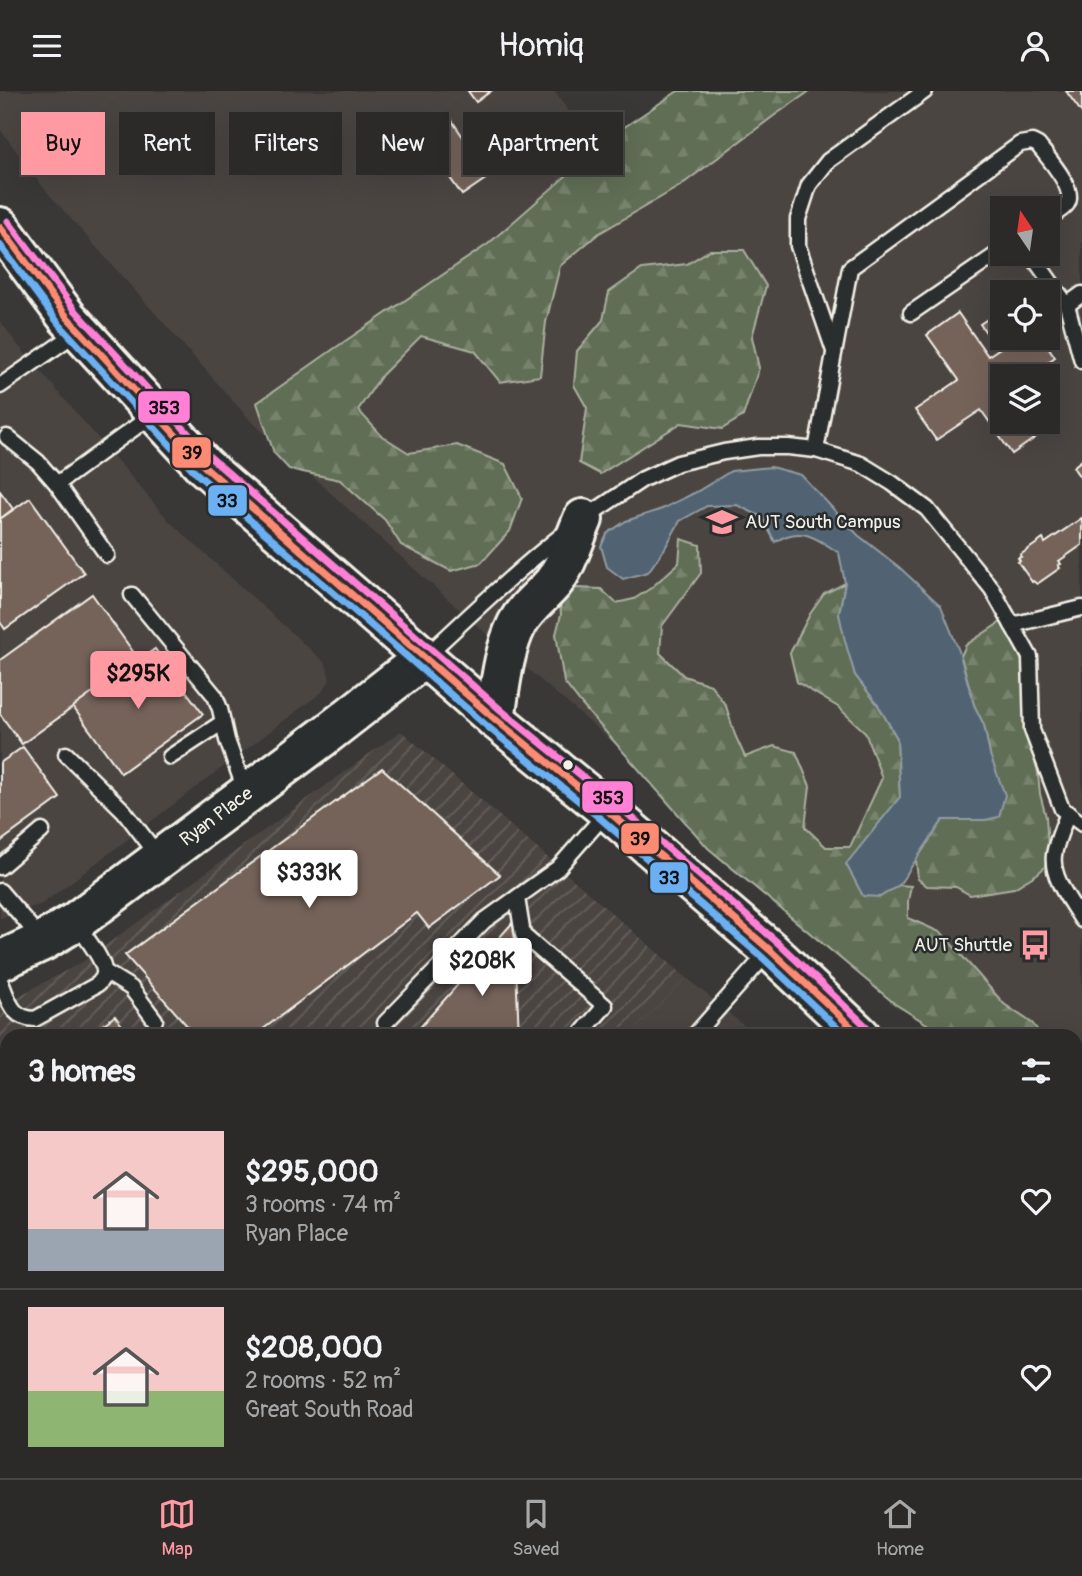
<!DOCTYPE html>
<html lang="en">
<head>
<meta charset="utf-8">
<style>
	:root { --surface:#2b2a29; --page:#333231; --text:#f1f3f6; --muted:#a6a7a8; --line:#474646; --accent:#ff9aa2 }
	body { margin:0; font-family:Pangolin,sans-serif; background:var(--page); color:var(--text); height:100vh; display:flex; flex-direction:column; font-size:26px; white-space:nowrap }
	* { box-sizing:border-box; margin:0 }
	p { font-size:23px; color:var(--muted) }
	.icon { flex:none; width:38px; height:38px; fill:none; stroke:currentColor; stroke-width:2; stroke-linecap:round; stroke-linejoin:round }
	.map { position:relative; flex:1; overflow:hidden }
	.sheet { position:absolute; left:0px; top:938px; width:1083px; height:450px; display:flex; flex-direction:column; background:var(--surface); border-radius:21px 21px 0 0; box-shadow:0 7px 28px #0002,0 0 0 2px var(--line) }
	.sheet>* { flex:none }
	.banner { position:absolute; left:21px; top:21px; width:700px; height:63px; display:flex; gap:14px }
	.needle { width:46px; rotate:347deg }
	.tools { position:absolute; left:990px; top:105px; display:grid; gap:14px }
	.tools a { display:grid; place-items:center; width:70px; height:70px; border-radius:0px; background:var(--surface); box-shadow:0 7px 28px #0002,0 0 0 2px var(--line); font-size:35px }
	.price { position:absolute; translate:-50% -60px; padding:0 16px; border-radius:7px; background:#fff; color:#222; font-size:23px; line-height:46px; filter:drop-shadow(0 2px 4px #0008) }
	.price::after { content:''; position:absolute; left:50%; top:42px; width:21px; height:16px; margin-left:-10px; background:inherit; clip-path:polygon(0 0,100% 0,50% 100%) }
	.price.active { background:var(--accent); color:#111 }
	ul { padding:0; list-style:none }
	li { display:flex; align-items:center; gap:21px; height:175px; padding:0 28px }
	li+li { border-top:2px solid var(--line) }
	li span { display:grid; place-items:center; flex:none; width:196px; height:140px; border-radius:0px; color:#555 }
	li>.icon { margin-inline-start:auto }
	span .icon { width:84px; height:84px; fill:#fffc; stroke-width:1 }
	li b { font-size:30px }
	h2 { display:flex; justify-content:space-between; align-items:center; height:84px; padding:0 28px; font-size:30px }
	.chip { padding:0 24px; border-radius:0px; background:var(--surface); box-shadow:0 7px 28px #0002,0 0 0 2px var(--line); font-size:24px; line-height:63px }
	.chip.active { background:var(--accent); color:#111 }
	header { display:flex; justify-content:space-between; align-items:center; height:91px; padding:0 28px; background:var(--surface); font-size:32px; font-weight:600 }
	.dock { display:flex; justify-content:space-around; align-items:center; height:98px; border-top:2px solid var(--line); background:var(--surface); font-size:19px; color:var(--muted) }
	.dock a { display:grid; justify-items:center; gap:4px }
	.dock .active { color:var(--accent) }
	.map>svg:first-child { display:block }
	.built { fill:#4b4542; fill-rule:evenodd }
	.industrial { fill:url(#industrial-furrows) }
	.grass { fill:url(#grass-tufts); stroke:#aab09e; stroke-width:2 }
	.forest { fill:url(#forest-firs); stroke:#aab09e; stroke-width:2 }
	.water { fill:#516373; stroke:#929ca2; stroke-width:2 }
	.building { fill:#74635a; stroke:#f4f1e8; stroke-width:2 }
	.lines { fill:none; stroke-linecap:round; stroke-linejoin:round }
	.lane-casing { stroke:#f4f1e8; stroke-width:19 }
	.secondary-casing { stroke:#f4f1e8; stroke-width:44 }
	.primary-casing { stroke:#f4f1e8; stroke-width:44 }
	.lane { stroke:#2a2d2e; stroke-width:14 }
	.secondary { stroke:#2a2d2e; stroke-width:38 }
	.primary { stroke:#2a2d2e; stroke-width:38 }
	.bus-1-casing { stroke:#2a2d2e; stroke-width:12 }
	.bus-2-casing { stroke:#2a2d2e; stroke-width:12 }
	.bus-3-casing { stroke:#2a2d2e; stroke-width:12 }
	.bus-1 { stroke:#fd8a73; stroke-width:7 }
	.bus-2 { stroke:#6bb0f3; stroke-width:7 }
	.bus-3 { stroke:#ff80d5; stroke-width:7 }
	.bus-dot { fill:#f4f1e8; stroke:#2a2d2e; stroke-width:2.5 }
	.labels { text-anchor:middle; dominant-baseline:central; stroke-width:5; stroke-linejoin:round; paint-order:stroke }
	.poi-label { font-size:19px; fill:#f4f1e8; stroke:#2a2d2e; text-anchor:start }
	.street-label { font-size:19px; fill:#f4f1e8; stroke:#2a2d2e }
	.line-badge { stroke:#2a2d2e; stroke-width:2.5 }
	.pale-badge-label { font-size:19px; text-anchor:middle; font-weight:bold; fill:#111 }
</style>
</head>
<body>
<header><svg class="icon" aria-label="menu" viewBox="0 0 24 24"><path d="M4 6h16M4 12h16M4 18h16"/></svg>Homiq<svg class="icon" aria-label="person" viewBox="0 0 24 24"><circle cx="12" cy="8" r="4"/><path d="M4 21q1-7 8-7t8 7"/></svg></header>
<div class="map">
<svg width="1082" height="1387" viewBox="0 0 1082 1387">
	<defs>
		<pattern id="industrial-furrows" width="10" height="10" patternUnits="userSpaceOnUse" patternTransform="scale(1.75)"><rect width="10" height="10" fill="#4b4542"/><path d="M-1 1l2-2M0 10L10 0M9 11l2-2" fill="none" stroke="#66605d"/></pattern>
		<pattern id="grass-tufts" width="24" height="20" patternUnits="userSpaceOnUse" patternTransform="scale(1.75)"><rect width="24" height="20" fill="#606e55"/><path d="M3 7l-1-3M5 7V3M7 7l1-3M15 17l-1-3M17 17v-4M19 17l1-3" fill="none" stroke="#77836d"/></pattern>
		<pattern id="forest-firs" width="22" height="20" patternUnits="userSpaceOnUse" patternTransform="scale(1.75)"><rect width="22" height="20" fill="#606e55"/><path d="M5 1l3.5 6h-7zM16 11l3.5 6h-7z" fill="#77836d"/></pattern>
	</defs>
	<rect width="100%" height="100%" fill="#393837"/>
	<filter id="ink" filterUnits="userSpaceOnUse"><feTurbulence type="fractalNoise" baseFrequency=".0143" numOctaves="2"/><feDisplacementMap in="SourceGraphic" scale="14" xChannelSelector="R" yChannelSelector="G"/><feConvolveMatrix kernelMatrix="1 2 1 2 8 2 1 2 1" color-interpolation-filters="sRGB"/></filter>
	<g filter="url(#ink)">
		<g class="built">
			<path d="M0,0H554L610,77L716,0H1082V1032L1076,1030V945H955L473,531L250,329L41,94L0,38ZM1003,117H1048V163H1003ZM1003,201H1048V247H1003ZM1003,285H1048V331H1003Z"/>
			<path d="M0,230L17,253L170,431L326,573L330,589L322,601L42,813L0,827Z"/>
			<path d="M687,887L756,945H629Z"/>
		</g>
		<path class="industrial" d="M401,640L687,887L629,945H7V1381H718L725,1387H0V915L84,870Z"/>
		<path class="grass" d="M931,1381H1003L994,1387H923Z"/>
		<g class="forest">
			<path d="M678,0H810L775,24L680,95L598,143L560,175L546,231L540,285L500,291L475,260L421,245L382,284L358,319L382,345L409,362L457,354L505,373L522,407L510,440L481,472L451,480L401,454L385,429L340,389L289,378L274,362L257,312L335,257L488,153L614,43Z"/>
			<path d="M710,159H744L766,195L752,246L759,277L743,325L722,338L681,332L600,383L579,372L587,317L574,294L577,260L603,229L609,201L642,178L687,173Z"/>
			<path d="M681,448L700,454L701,482L662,535L660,562L684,585L711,594L726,615L735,644L745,666L774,655L796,661L810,695L805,736L826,756H850L882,687L865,641L838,616L797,591L790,562L810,523L824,503L845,492L839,523L855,584L878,614L897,647L900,706L880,806L899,794L911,795L908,810V827L942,842L1004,913L1032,932L1042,945H946L895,913L708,757L582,614L564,591L556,543L561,524L560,508L577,497L601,498L616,512L634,508L651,497L679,472Z"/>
			<path d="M1004,529L1023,572L1027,588V625L1037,673L1040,703L1046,726L1048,756L1045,776L1037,783L1014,797L970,804L956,796L927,795L918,788L916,769L943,729H985L990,664L984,634L974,614L961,565L966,554Z"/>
			<path d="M1076,970H1082V1032L1076,1028Z"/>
		</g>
		<path class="water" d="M771,376L801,384L858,444L899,476L941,515L959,560L974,614L984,634L990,664L1005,704L999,726L985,729H943L899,794L880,806L863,805L846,773L900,706L897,647L878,614L855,584L845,550L839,523L845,492L839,462C816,447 801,434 775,451L762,426L737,414L707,415L680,430L665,457L648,481L623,488L607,476L601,455L608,442L626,430L662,418L698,400L731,380Z"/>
		<g class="building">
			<path d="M468,0H491L476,11Z"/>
			<path d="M1066,0H1082V22Z"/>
			<path d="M448,24L490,85L462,104L420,44Z"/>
			<path d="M958,222L988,265L1015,247H1042L1055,266L1040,277L1045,285H1003V331H1034L1042,342L1012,363L981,319L936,349L915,319L959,289L927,244Z"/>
			<path d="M992,225L1003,240V247H1007L1010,250L998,258L980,233Z"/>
			<path d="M1082,369V389L1073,376Z"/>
			<path d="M0,400L13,418L0,428Z"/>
			<path d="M30,407L84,482L5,538L0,531V428Z"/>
			<path d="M1082,427V454L1059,470L1061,473L1058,474L1060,477L1037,493L1033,490L1032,491L1018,471L1020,470L1018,467L1021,466L1020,464L1043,448L1045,452Z"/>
			<path d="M92,503L139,569L22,653L0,623V569Z"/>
			<path d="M155,558L203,623L121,682L73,616Z"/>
			<path d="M23,656L60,707L0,751V672Z"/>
			<path d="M382,677L500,784L429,837L417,822L254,945H196L125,864Z"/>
			<path d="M514,830L519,945H419L415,942Z"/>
			<path d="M115,925L130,945H87Z"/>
			<path d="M0,997L7,1006V1102L0,1107Z"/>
			<path d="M7,1228V1337L0,1342V1233Z"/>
			<path d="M1078,1342H1082V1387H994L1003,1381H1076V1343Z"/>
			<path d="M0,1364L7,1373V1381H12L16,1386L15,1387H0Z"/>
			<path d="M137,1381H163L153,1387H141Z"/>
			<path d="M164,1381H272L276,1387H168Z"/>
			<path d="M360,1381H551L545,1387H367Z"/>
		</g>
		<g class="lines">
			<g class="lane-casing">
				<g id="lane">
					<path d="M1031,163L1067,214"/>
					<path d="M1082,203L1067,214L1082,270"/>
					<path d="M911,222L1003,159"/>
					<path d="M834,260L798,155V128L809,94L828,70L925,0"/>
					<path d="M0,295L79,240"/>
					<path d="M7,346L38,371L57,393L107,464"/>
					<path d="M816,359L850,177L1020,53L1032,51L1038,54C1047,66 1077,98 1067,113C1063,119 1054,123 1048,127"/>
					<path d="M57,393L155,322"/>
					<path d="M583,428L643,388L678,372L724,361L758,356H788L816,359L861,373L892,392L927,418L992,498L1030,566L1032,639L1062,718L1082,733"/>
					<path d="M132,504L215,605L220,618L227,649L246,702"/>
					<path d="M1012,534L1082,517"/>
					<path d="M425,566C471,523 517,479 567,440"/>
					<path d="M66,663L124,720L159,766"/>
					<path d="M170,666L223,631"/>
					<path d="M1068,722C1063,735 1056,751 1054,764C1051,787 1071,811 1082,829"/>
					<path d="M0,776L42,740"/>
					<path d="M0,800L42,849"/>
					<path d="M517,807L523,844L605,915L579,945"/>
					<path d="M105,881L131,897L155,929"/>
					<path d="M0,889C9,909 10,927 35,928L98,893C101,889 103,888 104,883C106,870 83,843 75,831"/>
					<path d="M385,932L484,830L558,777L606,722"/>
					<path d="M694,945L769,860"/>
					<path d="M729,1381L736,1387"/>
				</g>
			</g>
			<g class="secondary-casing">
				<g id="secondary">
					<path id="s1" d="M0,870L43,850L75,831L323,646L424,567"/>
				</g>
			</g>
			<g class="primary-casing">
				<g id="primary">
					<path d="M0,136L67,226L204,375L495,628L608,720L770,859L861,945"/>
					<path d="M495,628C500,597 503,561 517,533C526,516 541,506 553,492C567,474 574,449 583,428"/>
					<path d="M1076,1068L1082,1069"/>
					<path d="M1076,1117L1082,1122"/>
					<path d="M1076,1173L1082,1178"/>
					<path d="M1076,1223L1082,1219"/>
					<path d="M1076,1268L1082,1269"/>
					<path d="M782,1387L788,1381"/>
					<path d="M862,1387L870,1381"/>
				</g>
			</g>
			<use href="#lane" class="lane"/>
			<use href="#secondary" class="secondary"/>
			<use href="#primary" class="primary"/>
			<g class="bus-1-casing">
				<path id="bus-1" d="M0,136L67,226L204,375L495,628L608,720L770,859L861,945"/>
			</g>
			<g class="bus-2-casing">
				<path id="bus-2" d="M0,154L59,233L197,383L488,636L601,728L763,867L846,945"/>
			</g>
			<g class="bus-3-casing">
				<path id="bus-3" d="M8,130L75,219L211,367L502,620L615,712L777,851L868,937"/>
			</g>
			<use href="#bus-1" class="bus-1"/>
			<use href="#bus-2" class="bus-2"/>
			<use href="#bus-3" class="bus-3"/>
		</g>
	</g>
	<defs>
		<g id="university-bare" transform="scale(2.415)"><path d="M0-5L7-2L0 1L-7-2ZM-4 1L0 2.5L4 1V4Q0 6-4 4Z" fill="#ff9aa2" stroke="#2a2d2e" stroke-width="2.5" paint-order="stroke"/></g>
		<g id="bus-bare" transform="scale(2.415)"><path d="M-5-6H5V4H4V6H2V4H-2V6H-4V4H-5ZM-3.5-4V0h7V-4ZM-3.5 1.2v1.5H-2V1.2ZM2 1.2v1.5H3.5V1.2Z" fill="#ff9aa2" stroke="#2a2d2e" stroke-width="2.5" paint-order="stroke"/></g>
	</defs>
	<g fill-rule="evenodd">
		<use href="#university-bare" x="722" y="431"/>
		<use href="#bus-bare" x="1035" y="854"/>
	</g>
	<circle class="bus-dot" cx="568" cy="674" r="6"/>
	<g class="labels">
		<g class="poi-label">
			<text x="745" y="431">AUT South Campus</text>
			<text x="1012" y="854" text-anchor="end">AUT Shuttle</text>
		</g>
		<g class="street-label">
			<text stroke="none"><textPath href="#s1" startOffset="261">Ryan Place</textPath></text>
		</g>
	</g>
	<g class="line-badge">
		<rect x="137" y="299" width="54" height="34" rx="7" fill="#ff80d5"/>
		<rect x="171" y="345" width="41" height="33" rx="7" fill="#fd8a73"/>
		<rect x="207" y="393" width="41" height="33" rx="7" fill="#6bb0f3"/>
		<rect x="581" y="689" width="53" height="34" rx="7" fill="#ff80d5"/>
		<rect x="620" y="731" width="40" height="33" rx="7" fill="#fd8a73"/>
		<rect x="649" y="770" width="40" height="33" rx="7" fill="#6bb0f3"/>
	</g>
	<g class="pale-badge-label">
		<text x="164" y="323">353</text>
		<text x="192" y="368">39</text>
		<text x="227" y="416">33</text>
		<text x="608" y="713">353</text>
		<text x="640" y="754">39</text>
		<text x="669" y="793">33</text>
	</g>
</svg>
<div class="tools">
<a><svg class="needle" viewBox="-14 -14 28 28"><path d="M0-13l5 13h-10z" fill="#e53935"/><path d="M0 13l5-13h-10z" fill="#a6a7a8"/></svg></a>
<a><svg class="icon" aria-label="locate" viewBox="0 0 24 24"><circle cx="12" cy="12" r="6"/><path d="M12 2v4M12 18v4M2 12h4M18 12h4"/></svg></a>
<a><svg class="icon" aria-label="layers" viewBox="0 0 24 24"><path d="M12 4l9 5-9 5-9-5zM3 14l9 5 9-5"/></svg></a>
</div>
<b class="price active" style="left:138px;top:620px">$295K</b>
<b class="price" style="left:309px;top:819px">$333K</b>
<b class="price" style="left:482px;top:907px">$208K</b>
<div class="banner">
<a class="chip active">Buy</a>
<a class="chip">Rent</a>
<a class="chip">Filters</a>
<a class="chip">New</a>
<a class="chip">Apartment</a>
</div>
<section class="sheet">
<h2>3 homes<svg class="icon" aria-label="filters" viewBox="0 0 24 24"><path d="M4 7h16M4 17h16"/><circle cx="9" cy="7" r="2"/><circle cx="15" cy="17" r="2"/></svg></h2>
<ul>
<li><span style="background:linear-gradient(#f6c9c9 70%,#9aa5b1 0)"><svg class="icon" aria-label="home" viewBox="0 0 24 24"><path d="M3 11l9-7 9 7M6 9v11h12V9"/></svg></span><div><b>$295,000</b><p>3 rooms · 74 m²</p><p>Ryan Place</p></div><svg class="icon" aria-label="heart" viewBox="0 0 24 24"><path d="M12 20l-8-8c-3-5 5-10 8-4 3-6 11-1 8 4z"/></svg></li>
<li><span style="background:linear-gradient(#f6c9c9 60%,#8fb573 0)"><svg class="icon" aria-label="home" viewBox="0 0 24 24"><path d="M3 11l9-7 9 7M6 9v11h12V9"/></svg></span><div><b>$208,000</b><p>2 rooms · 52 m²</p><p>Great South Road</p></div><svg class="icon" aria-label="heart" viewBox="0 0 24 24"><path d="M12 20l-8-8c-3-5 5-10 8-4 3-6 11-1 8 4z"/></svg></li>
</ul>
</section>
</div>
<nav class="dock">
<a class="active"><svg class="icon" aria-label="map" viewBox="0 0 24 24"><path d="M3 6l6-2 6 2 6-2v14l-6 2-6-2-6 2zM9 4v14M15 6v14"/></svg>Map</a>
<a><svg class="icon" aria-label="saved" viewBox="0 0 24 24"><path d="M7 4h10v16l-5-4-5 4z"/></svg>Saved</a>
<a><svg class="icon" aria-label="home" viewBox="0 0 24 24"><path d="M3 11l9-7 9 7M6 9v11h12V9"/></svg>Home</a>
</nav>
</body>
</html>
